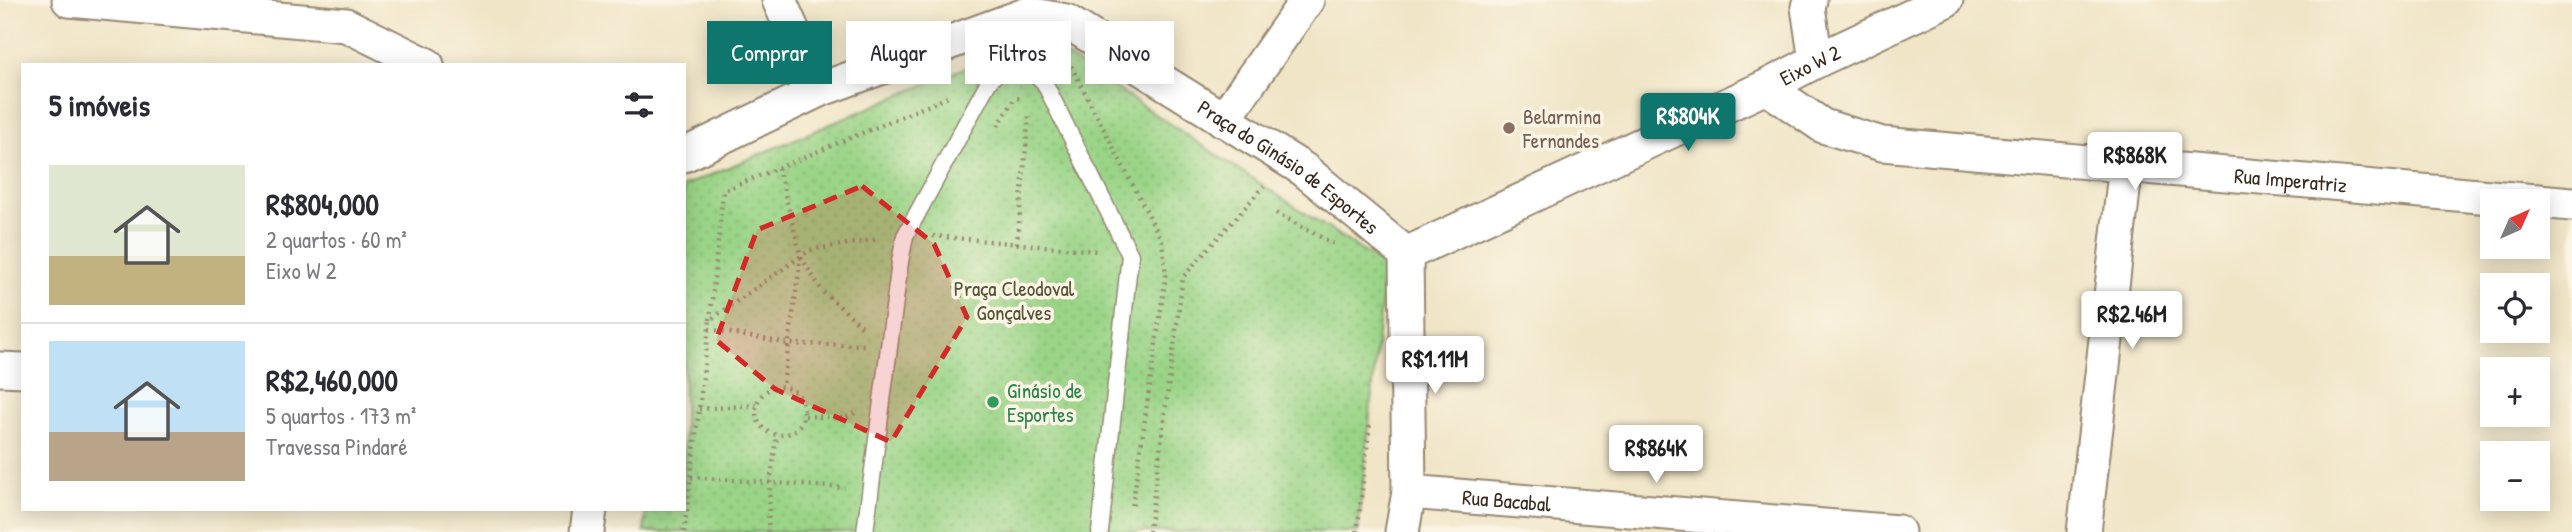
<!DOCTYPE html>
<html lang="pt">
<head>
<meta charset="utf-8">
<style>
	:root { --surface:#fff; --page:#f2f2f3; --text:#2b2b33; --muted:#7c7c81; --line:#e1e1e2; --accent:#0f766e }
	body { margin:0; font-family:"Patrick Hand",sans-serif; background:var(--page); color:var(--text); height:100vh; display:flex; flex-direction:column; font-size:26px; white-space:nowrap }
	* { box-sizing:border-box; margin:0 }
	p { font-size:23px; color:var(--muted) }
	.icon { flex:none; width:38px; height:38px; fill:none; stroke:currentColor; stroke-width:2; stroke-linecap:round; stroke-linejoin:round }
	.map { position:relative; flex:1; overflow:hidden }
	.drawer { position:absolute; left:21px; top:63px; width:665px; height:448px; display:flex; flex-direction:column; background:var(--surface); border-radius:0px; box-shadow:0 4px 18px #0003 }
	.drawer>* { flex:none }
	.guide { position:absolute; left:707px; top:21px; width:665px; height:63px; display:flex; gap:14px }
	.needle { width:46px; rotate:45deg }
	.tools { position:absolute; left:2480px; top:189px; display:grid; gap:14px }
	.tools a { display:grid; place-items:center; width:70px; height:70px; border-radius:0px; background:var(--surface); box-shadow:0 4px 18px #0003; font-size:35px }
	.price { position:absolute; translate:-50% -60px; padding:0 16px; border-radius:7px; background:#fff; color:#222; font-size:23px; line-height:46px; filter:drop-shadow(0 2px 4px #0008) }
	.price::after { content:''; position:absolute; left:50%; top:42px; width:21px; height:16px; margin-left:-10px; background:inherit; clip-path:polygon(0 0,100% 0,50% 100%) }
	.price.selected { background:var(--accent); color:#fff }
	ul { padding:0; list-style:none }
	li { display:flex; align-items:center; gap:21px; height:175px; padding:0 28px }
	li+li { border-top:2px solid var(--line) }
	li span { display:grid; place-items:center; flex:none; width:196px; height:140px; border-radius:0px; color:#555 }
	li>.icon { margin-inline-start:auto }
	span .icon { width:84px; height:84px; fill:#fffc; stroke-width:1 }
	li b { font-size:30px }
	h2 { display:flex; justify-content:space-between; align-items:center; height:84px; padding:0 28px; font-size:30px }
	.chip { padding:0 24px; border-radius:0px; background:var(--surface); box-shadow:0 4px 18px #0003; font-size:24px; line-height:63px }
	.chip.selected { background:var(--accent); color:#fff }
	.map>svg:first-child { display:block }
	.park { fill:url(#park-dots); stroke:#6a7f52; stroke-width:2 }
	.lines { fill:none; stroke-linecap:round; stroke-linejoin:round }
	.service-casing { stroke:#968872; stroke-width:19 }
	.minor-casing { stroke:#968872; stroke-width:37 }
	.path { stroke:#968872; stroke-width:4.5; stroke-dasharray:2 5; stroke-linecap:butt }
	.service { stroke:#fff; stroke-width:16 }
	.minor { stroke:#fff; stroke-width:33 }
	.marked { fill:#d62828; fill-opacity:0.2; stroke:#d62828; stroke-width:5; stroke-dasharray:14 9; stroke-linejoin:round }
	.education-dot { fill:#8d6e63; stroke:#fcf5e5; stroke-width:2.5 }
	.leisure-dot { fill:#2e9e5b; stroke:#fcf5e5; stroke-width:2.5 }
	.labels { text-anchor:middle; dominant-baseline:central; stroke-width:7; stroke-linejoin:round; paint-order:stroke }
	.street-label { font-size:21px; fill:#3b2a1e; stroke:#fcf5e5 }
	.education-label { font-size:21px; fill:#785e54; stroke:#fcf5e5; text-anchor:start }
	.park-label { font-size:21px; fill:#535438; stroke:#fcf5e5 }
	.leisure-label { font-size:21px; fill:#27864d; stroke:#fcf5e5; text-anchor:start }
</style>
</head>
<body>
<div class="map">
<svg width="2572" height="532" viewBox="0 0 2572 532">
	<defs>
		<pattern id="park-dots" width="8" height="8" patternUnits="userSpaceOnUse" patternTransform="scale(1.75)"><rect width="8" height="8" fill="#9ad487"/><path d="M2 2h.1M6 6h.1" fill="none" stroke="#86b674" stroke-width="1.8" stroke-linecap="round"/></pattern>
	</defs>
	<rect width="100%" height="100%" fill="#fcf5e5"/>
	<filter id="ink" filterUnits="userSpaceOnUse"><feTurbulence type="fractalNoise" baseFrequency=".0143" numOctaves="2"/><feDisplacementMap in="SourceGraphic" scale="14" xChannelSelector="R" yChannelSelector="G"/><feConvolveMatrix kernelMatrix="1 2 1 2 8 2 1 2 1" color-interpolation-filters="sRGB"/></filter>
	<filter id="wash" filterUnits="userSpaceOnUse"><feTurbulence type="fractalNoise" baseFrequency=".00686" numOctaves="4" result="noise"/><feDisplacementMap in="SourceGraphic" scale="28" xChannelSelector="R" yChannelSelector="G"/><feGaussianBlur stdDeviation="1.57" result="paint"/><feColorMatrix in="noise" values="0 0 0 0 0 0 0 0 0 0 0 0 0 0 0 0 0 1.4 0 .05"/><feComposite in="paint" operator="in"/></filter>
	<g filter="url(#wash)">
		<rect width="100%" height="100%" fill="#f0e5c7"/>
		<path class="park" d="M1038,37L1385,266L1358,532H644L646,509H684V186Z"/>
	</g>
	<g filter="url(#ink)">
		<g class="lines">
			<g class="service-casing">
				<g id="service">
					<path d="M1009,21L1019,59"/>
					<path d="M865,532L900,262L905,236L989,81L1001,69L1019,59L1044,82L1130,255L1100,532"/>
				</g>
			</g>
			<g class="minor-casing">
				<g id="minor">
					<path d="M69,0L346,25L427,65"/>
					<path d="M779,0L819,90"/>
					<path d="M1810,0L1808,7L1816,61"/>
					<path id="s1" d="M1766,87L1823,126L1882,144L2536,201"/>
					<path d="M1223,120L1307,0"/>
					<path id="s2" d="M684,155L819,90L1028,14L1066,21L1303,169L1406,254L1409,492L1402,532"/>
					<path d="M2538,201L2572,204"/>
					<path id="s3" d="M1406,254L1766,87L1816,61L1946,0"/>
					<path d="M0,369L23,370"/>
					<path id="s4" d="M1409,492L1898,532"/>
					<path d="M587,532L590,509"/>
					<path d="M2084,532L2126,164"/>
				</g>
			</g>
			<g class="path">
				<path d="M1071,66L1162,241L1166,275L1132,508"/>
				<path d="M998,126L1015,98L1023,99"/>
				<path d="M778,168L801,256L783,386"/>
				<path d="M1276,213L1334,244"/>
				<path d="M933,236L1098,251"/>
				<path d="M1017,244L1029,115"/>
				<path d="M801,257L823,292L864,328"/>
				<path d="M710,320L723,191L951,96"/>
				<path d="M709,329L789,344L865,345"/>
				<circle cx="780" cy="411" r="24"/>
				<path d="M699,409L756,405"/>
				<path d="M805,416L845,418L855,413"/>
				<path d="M691,477L845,488"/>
				<path d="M684,532L710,320L810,250L879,239"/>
				<path d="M768,532L770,483L777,436"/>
				<path d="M1149,532L1183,277L1264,186"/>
				<path d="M1357,532L1370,422"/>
			</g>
			<use href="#service" class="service"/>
			<use href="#minor" class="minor"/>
		</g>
	</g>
	<path class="marked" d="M862,186L934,244L967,317L891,442L775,389L716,340L757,230Z"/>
	<circle class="education-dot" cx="1509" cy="128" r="7"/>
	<circle class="leisure-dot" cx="993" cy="402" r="7"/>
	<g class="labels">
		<g class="street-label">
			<text stroke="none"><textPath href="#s3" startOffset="446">Eixo W 2</textPath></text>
			<text stroke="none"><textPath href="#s2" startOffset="677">Praça do Ginásio de Esportes</textPath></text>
			<text stroke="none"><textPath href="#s1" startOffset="541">Rua Imperatriz</textPath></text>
			<text stroke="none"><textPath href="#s4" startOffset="98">Rua Bacabal</textPath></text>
		</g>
		<g class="education-label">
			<text x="1523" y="116">Belarmina<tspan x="1523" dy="24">Fernandes</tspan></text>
		</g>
		<g class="park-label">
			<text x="1014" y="288">Praça Cleodoval<tspan x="1014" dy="24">Gonçalves</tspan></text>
		</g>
		<g class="leisure-label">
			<text x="1007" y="390">Ginásio de<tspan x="1007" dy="24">Esportes</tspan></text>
		</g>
	</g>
</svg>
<div class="tools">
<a><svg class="needle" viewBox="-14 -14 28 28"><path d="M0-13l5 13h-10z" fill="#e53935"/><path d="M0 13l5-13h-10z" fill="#7c7c81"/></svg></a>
<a><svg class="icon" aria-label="locate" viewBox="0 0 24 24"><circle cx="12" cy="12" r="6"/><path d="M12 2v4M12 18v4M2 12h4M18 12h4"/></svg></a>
<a>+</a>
<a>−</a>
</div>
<b class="price selected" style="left:1688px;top:153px">R$804K</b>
<b class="price" style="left:2135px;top:192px">R$868K</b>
<b class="price" style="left:2132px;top:351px">R$2.46M</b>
<b class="price" style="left:1435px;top:396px">R$1.11M</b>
<b class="price" style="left:1656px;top:485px">R$864K</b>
<div class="guide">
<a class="chip selected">Comprar</a>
<a class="chip">Alugar</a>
<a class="chip">Filtros</a>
<a class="chip">Novo</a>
</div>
<section class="drawer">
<h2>5 imóveis<svg class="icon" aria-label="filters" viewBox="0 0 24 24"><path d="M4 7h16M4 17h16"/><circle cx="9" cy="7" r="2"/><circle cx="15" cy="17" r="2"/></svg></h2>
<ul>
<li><span style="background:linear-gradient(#dfe7d0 65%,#c2b280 0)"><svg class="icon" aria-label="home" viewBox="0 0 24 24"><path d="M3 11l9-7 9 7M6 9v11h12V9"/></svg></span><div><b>R$804,000</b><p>2 quartos · 60 m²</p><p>Eixo W 2</p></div></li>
<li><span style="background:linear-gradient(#bfe0f5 65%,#b9a48a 0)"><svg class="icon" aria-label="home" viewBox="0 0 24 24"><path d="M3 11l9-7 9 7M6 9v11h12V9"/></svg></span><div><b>R$2,460,000</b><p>5 quartos · 173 m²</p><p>Travessa Pindaré</p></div></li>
</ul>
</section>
</div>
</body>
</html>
